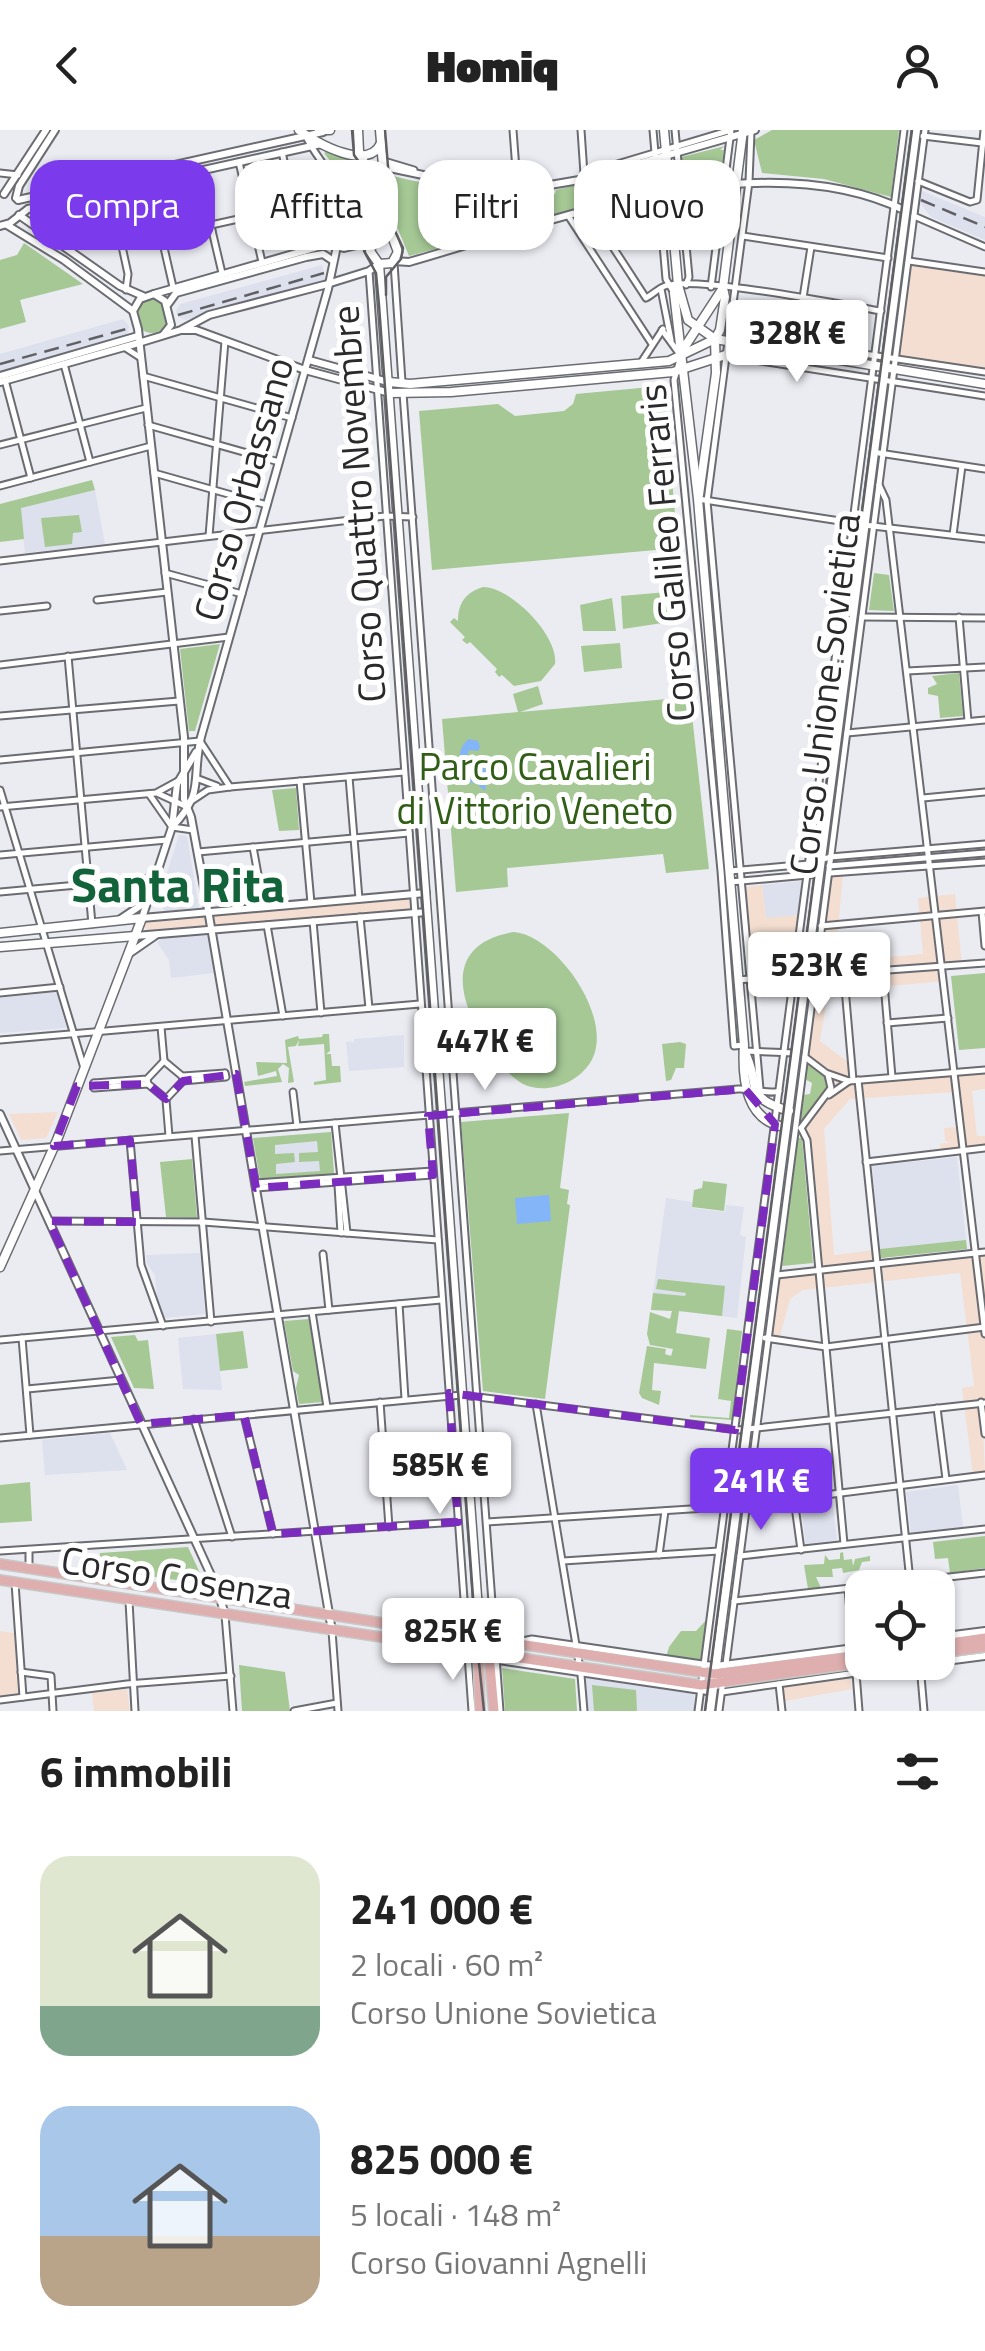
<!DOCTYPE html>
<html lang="it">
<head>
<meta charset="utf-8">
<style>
	:root { --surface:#fff; --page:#f2f2f2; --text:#222; --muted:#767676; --accent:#7c3aed }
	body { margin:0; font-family:"Titillium Web",sans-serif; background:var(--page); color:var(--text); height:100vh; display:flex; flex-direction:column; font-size:38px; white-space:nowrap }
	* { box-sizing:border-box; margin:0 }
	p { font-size:32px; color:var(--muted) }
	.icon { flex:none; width:55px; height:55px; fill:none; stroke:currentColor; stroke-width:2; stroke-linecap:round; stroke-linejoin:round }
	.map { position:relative; height:1581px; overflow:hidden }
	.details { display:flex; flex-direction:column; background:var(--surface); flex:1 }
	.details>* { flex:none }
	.banner { position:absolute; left:30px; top:30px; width:925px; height:90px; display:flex; gap:20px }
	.buttons { position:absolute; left:845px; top:1440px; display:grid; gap:20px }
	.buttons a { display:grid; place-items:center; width:110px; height:110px; border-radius:20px; background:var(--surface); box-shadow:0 2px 8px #0004; font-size:50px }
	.price { position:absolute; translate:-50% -85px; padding:0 22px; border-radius:10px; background:#fff; color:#222; font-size:32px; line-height:65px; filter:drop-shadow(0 2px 5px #0008) }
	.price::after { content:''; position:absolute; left:50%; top:60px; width:30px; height:22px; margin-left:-15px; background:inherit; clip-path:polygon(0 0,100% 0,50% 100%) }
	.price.current { background:var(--accent); color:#fff }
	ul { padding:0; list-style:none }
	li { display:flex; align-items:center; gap:30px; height:250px; padding:0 40px }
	li span { display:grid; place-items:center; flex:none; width:280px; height:200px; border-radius:30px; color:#555 }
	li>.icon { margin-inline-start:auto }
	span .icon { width:120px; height:120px; fill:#fffc; stroke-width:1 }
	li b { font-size:42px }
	h2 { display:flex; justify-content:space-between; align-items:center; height:120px; padding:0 40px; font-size:42px }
	.chip { padding:0 35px; border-radius:30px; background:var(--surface); box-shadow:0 2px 8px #0004; font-size:35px; line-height:90px }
	.chip.current { background:var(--accent); color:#fff }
	header { display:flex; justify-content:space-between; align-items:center; height:130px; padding:0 40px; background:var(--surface); font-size:45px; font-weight:800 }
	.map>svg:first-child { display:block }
	.commercial { fill:#f4ded1 }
	.built { fill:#dde0ed }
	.medical { fill:#f3ded0 }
	.green { fill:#a5c895; fill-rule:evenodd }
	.water { fill:#84b5f8 }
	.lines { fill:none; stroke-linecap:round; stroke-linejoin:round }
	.minor-casing { stroke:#6b6c71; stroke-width:9 }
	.tertiary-casing { stroke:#6b6c71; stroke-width:10 }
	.secondary-casing { stroke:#6b6c71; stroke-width:11 }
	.primary-casing { stroke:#c8c8c8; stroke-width:12 }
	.minor { stroke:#fff; stroke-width:5 }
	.tertiary { stroke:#fff; stroke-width:6 }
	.secondary { stroke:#fff; stroke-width:8 }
	.primary { stroke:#dfafaf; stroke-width:9 }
	.tram { stroke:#606063; stroke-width:2.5 }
	.rail { stroke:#606063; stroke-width:2.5; stroke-dasharray:15 8; stroke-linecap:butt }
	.marked { fill:none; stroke:#7b2cbf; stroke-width:8; stroke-dasharray:20 12; stroke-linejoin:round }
	.labels { text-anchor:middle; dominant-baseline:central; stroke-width:10; stroke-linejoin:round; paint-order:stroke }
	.street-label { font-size:38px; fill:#2a2a2c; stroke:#fff }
	.park-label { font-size:38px; fill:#315e17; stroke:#fff }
	.district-label { font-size:48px; font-weight:bold; fill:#12633a; stroke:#fff }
</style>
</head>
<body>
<header><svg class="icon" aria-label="back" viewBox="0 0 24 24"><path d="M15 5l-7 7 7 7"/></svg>Homiq<svg class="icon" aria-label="person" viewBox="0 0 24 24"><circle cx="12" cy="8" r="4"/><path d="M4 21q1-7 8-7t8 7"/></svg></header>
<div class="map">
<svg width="985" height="1581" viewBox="0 0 985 1581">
	<rect width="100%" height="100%" fill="#ebecf2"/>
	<g class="commercial">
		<path d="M908,134L985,146V238L899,227Z"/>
		<path d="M843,744L835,832L923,824L918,768L955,764L962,835L943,837L944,851L828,862L820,911L849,933L851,951L985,940V959L972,961L977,1006H985V1018L941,1023L940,1014L950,1012L945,1011L944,998L960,997L956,962L850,969L824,999L834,1125L874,1120L876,1134L985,1122V1275L982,1276L985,1345L973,1346L962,1258L974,1256L960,1143L803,1160L790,1169L779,1210L768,1209L776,1145L818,1141L807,1010L801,998L823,970L831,950L805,926L832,745Z"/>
		<path d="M409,768L410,779L148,801L144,796L147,790Z"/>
		<path d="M58,982L46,1008L21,1010L9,984Z"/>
		<path d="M0,1501L14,1503L18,1563L0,1566Z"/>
		<path d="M850,1548L852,1559L785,1571L783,1557Z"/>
		<path d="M127,1559L130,1581H94L92,1563Z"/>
	</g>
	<g class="built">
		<path d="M922,61L985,87V110L931,87L920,73Z"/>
		<path d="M322,135L325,146L323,152L185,190L178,187L176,181L180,174Z"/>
		<path d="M123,189L129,196L127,206L0,241V224Z"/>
		<path d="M95,360L105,414L25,423L20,378Z"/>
		<path d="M179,705L187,706L199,778L165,781L158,771Z"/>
		<path d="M803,751L799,785L766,789L762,755Z"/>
		<path d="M207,803L214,843L171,848L169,830L157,812L164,807Z"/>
		<path d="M56,862L67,898L0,903V868Z"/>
		<path d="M404,905V937L349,941L346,912H354V909Z"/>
		<path d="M331,1002L334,1044L260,1049L253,1008Z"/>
		<path d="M957,1027L967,1119L881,1128L872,1036Z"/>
		<path d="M666,1068L692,1072V1078L725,1082L726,1075L744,1077L740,1105L746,1107L737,1188L651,1178Z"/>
		<path d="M200,1123L205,1184L165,1188L157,1170L155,1145L147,1134L146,1125Z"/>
		<path d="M216,1204L222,1260L183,1259L178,1208Z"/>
		<path d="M110,1303L127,1340L45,1345L42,1310Z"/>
		<path d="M958,1355L963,1397L911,1403L906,1362Z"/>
		<path d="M832,1371L837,1410L806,1414L801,1375Z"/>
		<path d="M586,1548L694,1564L695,1581H588Z"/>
	</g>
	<path class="medical" d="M762,755L766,788L799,785L793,832L782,843L754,844L746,757Z"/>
	<g class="green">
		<path d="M772,0H899L891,67L824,49L762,43L754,10Z"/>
		<path d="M725,16L720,20H724L721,42L718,38L720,47L687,52L681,27Z"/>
		<path d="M328,21C337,25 349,28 357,35C374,50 380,93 364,109L345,114C352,72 352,58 324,23Z"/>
		<path d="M653,35L652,44L649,45L653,62L409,126L397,97L393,46C439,57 485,67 533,60L534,66L555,64L556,60Z"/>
		<path d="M24,113L83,154L20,170L26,192L0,199V130L17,125Z"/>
		<circle cx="152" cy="186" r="17"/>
		<path d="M661,256L664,258L678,418L432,440L419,281L498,274L515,286L564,281L573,274L576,264Z"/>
		<path d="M92,350L95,360L21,378L24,409L0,412V374Z"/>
		<path d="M79,385L82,402L73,403L72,414L45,417L41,388Z"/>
		<path d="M874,443L889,445L894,481L869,480Z"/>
		<path d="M483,457C511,457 559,506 555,534L541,551L514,556L502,545L499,547L495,542L497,539L470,512L467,514L462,510L465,507L450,492L454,488L458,491C458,473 466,462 483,457Z"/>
		<path d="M667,462L669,492L623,499L621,466Z"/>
		<path d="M612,468L616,501H583L580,475Z"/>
		<path d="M620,513L622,538L584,542L581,516Z"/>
		<path d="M220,514L195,601H189L180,519Z"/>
		<path d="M959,543L963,586L940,588L938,566L928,564V558L937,554L932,546Z"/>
		<path d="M538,556L543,574L520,582L690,567L709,739L666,743L663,724L507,738L508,757L456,762L442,589L518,582L513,564Z"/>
		<path d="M296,658L299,700L279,701L272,660Z"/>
		<path d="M514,802C558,806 617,892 590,933C576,954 546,965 523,954C509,946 499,933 491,920C459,876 440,814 514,802Z"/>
		<path d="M985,843V918L959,920L951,846Z"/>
		<path d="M323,904H329L330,921L326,924H331L332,936H340L341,952L314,955V952L326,950L324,914L298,916L299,910L296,916L288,917L294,952L288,953L289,938L283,934L278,939L282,952L245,956L244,952L277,946L276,941L258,946L256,932L287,933L285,910L298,906L299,909L322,907Z"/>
		<path d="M680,912L686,914L684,938H676L671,950L666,951L662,914Z"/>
		<path d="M807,932L829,951V957L799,993L803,965L810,964L812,953L805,949Z"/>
		<path d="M569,983L560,1058L569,1060L567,1074L570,1075L545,1269L483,1261L461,992Z"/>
		<path d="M331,1002L334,1044L260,1049L253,1008ZM317,1011L318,1022L299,1023V1032L319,1031L320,1041L276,1044V1034L295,1032L294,1023L275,1024V1015Z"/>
		<path d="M798,1008H802L813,1133L782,1136Z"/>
		<path d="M192,1029L197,1088L166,1087L160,1032Z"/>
		<path d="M703,1051L727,1054L724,1081L692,1077L694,1060L702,1058Z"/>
		<path d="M966,1110L967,1119L881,1128L880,1119Z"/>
		<path d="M658,1149L725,1156L722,1186L679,1181L676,1203L710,1208L706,1239L654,1233L652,1260L661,1261L659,1275L642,1268L639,1263L647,1216L666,1219L665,1224L671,1226L673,1219L650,1215L647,1204L650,1182L670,1189L672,1181L651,1180L653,1163L685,1166L686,1163L656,1159Z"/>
		<path d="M309,1189L323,1272L299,1274L296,1258L299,1245L293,1241L284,1191Z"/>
		<path d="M727,1199L742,1201L732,1290L690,1287V1285L729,1288L731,1271L718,1269Z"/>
		<path d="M243,1201L248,1238L220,1241L216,1204Z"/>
		<path d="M135,1205L138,1211L148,1210L154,1259L134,1258L111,1207Z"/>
		<path d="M30,1352L32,1391L0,1393V1355Z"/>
		<path d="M985,1406V1438L950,1443L948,1428L935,1429L933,1412Z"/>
		<path d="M188,1417L205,1454L98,1439L100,1423Z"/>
		<path d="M843,1422L844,1430L852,1429L853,1436L855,1429L870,1426V1431L862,1432L859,1440L843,1443L842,1438L832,1439L833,1447H816L821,1458L808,1459L804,1435L824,1434L825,1425L829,1430L840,1429V1423Z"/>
		<path d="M709,1487L702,1531L666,1527L669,1517L681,1501H696Z"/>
		<path d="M239,1535L285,1542L290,1581H242Z"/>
		<path d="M502,1538L575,1549L577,1581H505Z"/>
		<path d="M592,1555L636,1560L637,1581H594Z"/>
	</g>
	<g class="water">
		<path d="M469,609L478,611L480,617L478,621L469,620L466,630L471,638H484L488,642L485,661L477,654L465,651C460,636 455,619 469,609Z"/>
		<path d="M549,1065L551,1091L517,1094L515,1068Z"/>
	</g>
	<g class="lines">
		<g class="minor-casing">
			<g id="minor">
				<path d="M513,0L517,53H514"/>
				<path d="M581,0L584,44L731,0L711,157"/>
				<path d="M653,0L666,149L674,163"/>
				<path d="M675,0L689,147L686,155"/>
				<path d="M751,2L749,52L707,371L760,959"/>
				<path d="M305,5C317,30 339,48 341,76C343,89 337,103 337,116"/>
				<path d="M923,6L982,13"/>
				<path d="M282,22L304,121"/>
				<path d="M384,31L414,40"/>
				<path d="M239,32L262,132"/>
				<path d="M198,41L222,143"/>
				<path d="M0,43L18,45"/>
				<path d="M450,48L498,53"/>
				<path d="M918,51L970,72L977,70L984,0"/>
				<path d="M149,52L173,157"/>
				<path d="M110,61L128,144L126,160"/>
				<path d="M590,82L646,168C652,165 659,158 665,156C694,145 843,175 881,181"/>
				<path d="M914,86L985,117"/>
				<path d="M569,87L652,214"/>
				<path d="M211,95L252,86"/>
				<path d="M43,100V77"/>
				<path d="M160,101L209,90"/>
				<path d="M743,106L888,128"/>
				<path d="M163,113L212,101"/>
				<path d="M122,116L162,107"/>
				<path d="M909,131L985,142"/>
				<path d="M394,133L402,252"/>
				<path d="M369,141L472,1581"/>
				<path d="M661,159L671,210"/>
				<path d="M662,200L681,226L674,250L721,741L734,916L744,915"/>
				<path d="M729,204L985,242"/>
				<path d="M796,212L811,117"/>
				<path d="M124,217L141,228"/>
				<path d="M729,226L985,266"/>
				<path d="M642,231L663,199"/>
				<path d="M64,234L90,332"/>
				<path d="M143,246L292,288"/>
				<path d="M5,250L31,348"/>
				<path d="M403,263L500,1581"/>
				<path d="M148,295L279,332"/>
				<path d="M0,315L146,278"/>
				<path d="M879,323L985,339"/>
				<path d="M154,343L267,375"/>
				<path d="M879,355L886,370L985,1204"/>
				<path d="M0,356L151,316"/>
				<path d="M698,369L853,393"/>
				<path d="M864,395L985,409"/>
				<path d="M953,405L962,336"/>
				<path d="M209,406L225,211"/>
				<path d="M0,431L385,386L413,387"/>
				<path d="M165,443L242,464"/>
				<path d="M97,470L167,462"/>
				<path d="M0,481L47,476"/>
				<path d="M862,487L985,488"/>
				<path d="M959,487L968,591"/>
				<path d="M68,526L92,794"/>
				<path d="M0,535L229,507"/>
				<path d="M907,541L985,537"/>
				<path d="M0,586L179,571"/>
				<path d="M847,603L985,590"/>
				<path d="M0,630L200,611L230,657"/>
				<path d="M349,647L359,769"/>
				<path d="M196,648L217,656"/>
				<path d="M300,651L311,773"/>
				<path d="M0,660L84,938"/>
				<path d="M149,664L172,697L193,700"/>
				<path d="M159,664L185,676"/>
				<path d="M923,668L985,662"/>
				<path d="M193,670L208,660L230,657L404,642"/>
				<path d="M0,677L156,663L178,651"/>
				<path d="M253,717L264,777"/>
				<path d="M198,722L409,703"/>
				<path d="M0,725L167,710"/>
				<path d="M829,736L985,723"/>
				<path d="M730,741L809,734L830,727L985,714"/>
				<path d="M830,743L985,732"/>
				<path d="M730,752L819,744"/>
				<path d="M0,762L155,748"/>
				<path d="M982,782L985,816"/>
				<path d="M360,787L369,878"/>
				<path d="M313,791L321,883"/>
				<path d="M267,795L283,886"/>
				<path d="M821,796L985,781"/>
				<path d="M883,842L892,947"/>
				<path d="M806,846L985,833"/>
				<path d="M844,846L853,950"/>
				<path d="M738,850L793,845"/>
				<path d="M0,863L60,857"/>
				<path d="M887,893L948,888"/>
				<path d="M161,897L164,931"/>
				<path d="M0,910L420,874"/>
				<path d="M744,921L795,923"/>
				<path d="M805,927L826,943L849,951L985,940"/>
				<path d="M183,946L225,943"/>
				<path d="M858,950L910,1451"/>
				<path d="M183,951L226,947L225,943"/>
				<path d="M94,953L147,949L164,931L182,946L183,951L166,969L148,954L147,949"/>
				<path d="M94,953V958L148,954"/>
				<path d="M293,962L297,996"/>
				<path d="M829,965L849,951"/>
				<path d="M166,970L169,1006"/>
				<path d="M335,993L347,1103"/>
				<path d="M801,998L807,1010L844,1414"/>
				<path d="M801,998L831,958L828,945"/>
				<path d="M195,1006L211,1192"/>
				<path d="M130,1010L141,1135L163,1196"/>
				<path d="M0,1021L738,959C751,958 770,965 779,961"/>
				<path d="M866,1032L985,1018"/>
				<path d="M340,1052L338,1055L341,1103"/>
				<path d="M255,1053L433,1041"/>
				<path d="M256,1058L432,1045"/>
				<path d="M49,1091L203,1092L438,1110"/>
				<path d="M323,1124L329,1180"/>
				<path d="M777,1145L985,1122"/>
				<path d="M399,1174L405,1269"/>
				<path d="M312,1182L327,1277"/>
				<path d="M22,1208L30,1305"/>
				<path d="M765,1208L826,1217L985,1197"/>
				<path d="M0,1210L441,1170"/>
				<path d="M27,1259L121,1250"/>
				<path d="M380,1272L389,1397"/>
				<path d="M981,1272L985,1304"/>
				<path d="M536,1274L581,1545L584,1581"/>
				<path d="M937,1278L946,1349"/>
				<path d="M244,1286L273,1404"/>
				<path d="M194,1289L232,1407"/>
				<path d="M0,1308L462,1265L738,1300L985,1273"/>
				<path d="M794,1369L801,1420"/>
				<path d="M487,1392L737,1376L985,1345"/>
				<path d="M0,1421L458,1392"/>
				<path d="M659,1425L665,1381"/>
				<path d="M740,1426L985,1399"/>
				<path d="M563,1431L719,1421"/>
				<path d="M29,1439V1420"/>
				<path d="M15,1453L23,1567"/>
				<path d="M848,1458L853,1518"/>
				<path d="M129,1471L135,1581"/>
				<path d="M734,1471L985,1443"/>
				<path d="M225,1485L233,1581"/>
				<path d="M332,1501L338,1581"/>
				<path d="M522,1511L532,1509L716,1536"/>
				<path d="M495,1530L711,1562"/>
				<path d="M726,1534L925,0"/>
				<path d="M920,1535L924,1581"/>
				<path d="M21,1542L51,1546L53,1581"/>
				<path d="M779,1554L782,1581"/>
				<path d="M722,1562L856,1543L859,1581"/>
				<path d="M0,1570L127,1554L231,1546"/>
				<path d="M294,1581L337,1573"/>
				<path d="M698,1581L904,0"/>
				<path d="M719,1581L723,1550"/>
			</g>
		</g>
		<g class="tertiary-casing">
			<g id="tertiary">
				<path d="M385,37L475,56L550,55L585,49L755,0"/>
				<path d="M4,64L46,0"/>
				<path d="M16,68L19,56L55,0"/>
				<path d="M18,70L323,2"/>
				<path d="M19,85L120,156L143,166"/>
				<path d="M7,95L64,130L133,181"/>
				<path d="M0,96L10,93L28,79L321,14"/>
				<path d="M394,131L409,132C556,90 761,10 906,81"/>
				<path d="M154,164L328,114L344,118L374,111"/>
				<path d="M168,174L176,163L306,127L323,124L332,130"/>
				<path d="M182,200H196L305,240L390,263"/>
				<path d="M163,205L171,195L165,171L154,164L140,169L133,181L138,199L184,607V669L191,687L207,774L332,1501"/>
				<path d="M309,230L388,252"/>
				<path d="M0,246L138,206"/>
				<path d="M0,252L135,214L181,200L209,185L324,155L369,141L379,134"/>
				<path d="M196,622L177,654L172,697L142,788L426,763"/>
				<path d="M172,697C206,662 191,648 201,607L328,159L337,116"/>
				<path d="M119,790L146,772"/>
				<path d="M135,806L427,782"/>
				<path d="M130,823L156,805"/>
				<path d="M0,984L215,1454L225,1484"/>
				<path d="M938,1507L985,1501"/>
				<path d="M938,1532L985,1526"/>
				<path d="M855,1534L856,1543L936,1532"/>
				<path d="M716,1536L862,1517"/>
			</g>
		</g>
		<g class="secondary-casing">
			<g id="secondary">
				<path d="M299,0C317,14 369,42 381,13"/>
				<path d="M319,0H330"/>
				<path d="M358,0L359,21L376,60L379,95L370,121L379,134"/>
				<path d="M664,0L678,155L688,190L715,209"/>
				<path d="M379,134L480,1507"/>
				<path d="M379,134L392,133L398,122L388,95L380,0"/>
				<path d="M678,155L674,163L698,369L744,915C742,947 745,992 786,997"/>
				<path d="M682,221L723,158"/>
				<path d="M389,252L410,254L669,231L715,209L985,254"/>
				<path d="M390,263L451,262L673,242L750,217"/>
				<path d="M699,365L716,243L715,209L720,200L725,167L723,158L743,0"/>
				<path d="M0,803L142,788L57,1010L0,1137"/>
				<path d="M0,817L135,806"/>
				<path d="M744,921C762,954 741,967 789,981"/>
				<path d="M710,1581L916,0"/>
			</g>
		</g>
		<g class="primary-casing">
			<g id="primary">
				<path d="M0,1434L714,1544L862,1525"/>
				<path d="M0,1450L701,1555L867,1532"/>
				<path d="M480,1507L489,1525L494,1581"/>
				<path d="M938,1515L985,1508"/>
				<path d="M478,1519L480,1581"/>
				<path d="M938,1523L985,1517"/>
			</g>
		</g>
		<use href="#minor" class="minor"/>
		<use href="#tertiary" class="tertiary"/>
		<use href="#secondary" class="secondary"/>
		<use href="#primary" class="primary"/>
		<g class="tram">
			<path d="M352,0L354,25L368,45L371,57L374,98L364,121L376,143L379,175L475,1494L484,1581"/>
			<path d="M385,0L393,97L403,118L401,129L386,147V165"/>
			<path d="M705,1581L912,0"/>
		</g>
		<g class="rail">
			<path d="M921,70L985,97"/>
			<path d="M178,185L324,143"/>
			<path d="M0,234L130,198"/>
		</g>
	</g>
	<path class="marked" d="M236,944L256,1058L433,1045L428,986L745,959L775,994L735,1300L449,1263L458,1392L273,1404L244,1285L141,1294L49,1091L137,1092L130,1010L54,1016L77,956L148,954L166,969L183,951Z"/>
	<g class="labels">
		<g class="street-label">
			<text transform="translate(243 359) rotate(-74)">Corso Orbassano</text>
			<text transform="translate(358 374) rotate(-94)">Corso Quattro Novembre</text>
			<text transform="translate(666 423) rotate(-95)">Corso Galileo Ferraris</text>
			<text transform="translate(824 564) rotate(-83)">Corso Unione Sovietica</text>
			<text transform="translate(177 1447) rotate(9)">Corso Cosenza</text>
		</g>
		<g class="park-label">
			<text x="535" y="636">Parco Cavalieri<tspan x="535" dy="44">di Vittorio Veneto</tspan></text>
		</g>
		<g class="district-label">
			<text x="178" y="754">Santa Rita</text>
		</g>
	</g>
</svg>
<div class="buttons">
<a><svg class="icon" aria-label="locate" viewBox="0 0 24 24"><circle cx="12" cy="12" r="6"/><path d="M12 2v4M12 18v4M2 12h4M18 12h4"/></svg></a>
</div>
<b class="price" style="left:797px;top:255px">328K €</b>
<b class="price" style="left:819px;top:887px">523K €</b>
<b class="price" style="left:485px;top:963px">447K €</b>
<b class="price" style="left:440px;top:1387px">585K €</b>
<b class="price current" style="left:761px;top:1403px">241K €</b>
<b class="price" style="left:453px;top:1553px">825K €</b>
<div class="banner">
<a class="chip current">Compra</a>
<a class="chip">Affitta</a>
<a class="chip">Filtri</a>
<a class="chip">Nuovo</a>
</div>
</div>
<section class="details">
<h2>6 immobili<svg class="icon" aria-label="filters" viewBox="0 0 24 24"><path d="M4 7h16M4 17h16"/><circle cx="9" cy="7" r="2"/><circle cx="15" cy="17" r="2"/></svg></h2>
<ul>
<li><span style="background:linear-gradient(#dfe7d0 75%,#7fa58c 0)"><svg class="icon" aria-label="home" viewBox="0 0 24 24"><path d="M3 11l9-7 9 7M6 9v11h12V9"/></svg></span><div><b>241 000 €</b><p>2 locali · 60 m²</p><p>Corso Unione Sovietica</p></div></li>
<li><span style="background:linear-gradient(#a9c7e8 65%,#b9a48a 0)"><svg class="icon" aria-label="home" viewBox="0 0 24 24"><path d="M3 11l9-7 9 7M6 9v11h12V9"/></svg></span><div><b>825 000 €</b><p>5 locali · 148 m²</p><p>Corso Giovanni Agnelli</p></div></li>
</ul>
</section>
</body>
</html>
